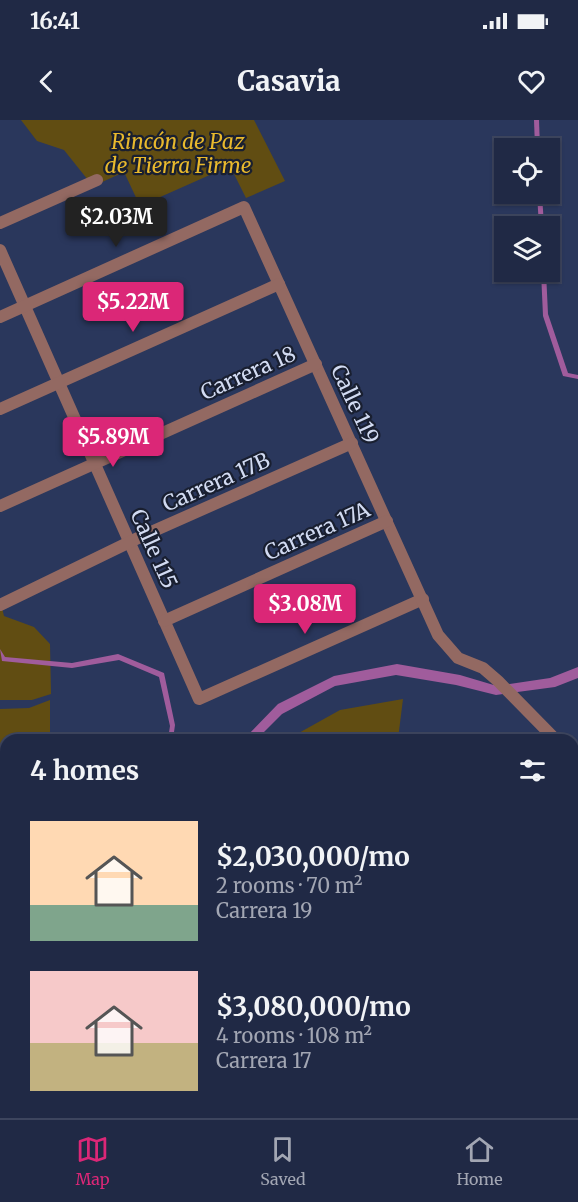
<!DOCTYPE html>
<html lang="en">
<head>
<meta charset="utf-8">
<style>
	:root { --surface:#202945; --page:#2d3550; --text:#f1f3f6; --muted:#a2a6b3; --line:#3d455e; --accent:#db2777 }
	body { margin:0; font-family:Merriweather,serif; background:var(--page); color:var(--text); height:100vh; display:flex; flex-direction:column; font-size:22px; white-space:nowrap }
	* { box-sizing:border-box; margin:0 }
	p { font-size:20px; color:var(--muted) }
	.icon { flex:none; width:33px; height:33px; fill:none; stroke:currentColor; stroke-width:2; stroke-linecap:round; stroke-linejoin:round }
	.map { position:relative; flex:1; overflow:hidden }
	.panel { position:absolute; left:0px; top:614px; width:579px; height:386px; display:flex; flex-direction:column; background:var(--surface); border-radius:18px 18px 0 0; box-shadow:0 2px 4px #0004,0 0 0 2px var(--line) }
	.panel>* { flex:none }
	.controls { position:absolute; left:494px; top:18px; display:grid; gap:12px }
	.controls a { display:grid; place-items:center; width:66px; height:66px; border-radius:0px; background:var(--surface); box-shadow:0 2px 4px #0004,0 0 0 2px var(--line); font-size:30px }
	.price { position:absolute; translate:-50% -51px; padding:0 14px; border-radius:6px; background:var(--accent); color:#fff; font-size:20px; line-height:39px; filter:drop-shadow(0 2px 3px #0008) }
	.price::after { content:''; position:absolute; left:50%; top:36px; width:18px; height:14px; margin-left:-9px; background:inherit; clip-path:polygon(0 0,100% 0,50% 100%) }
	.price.on { background:#222; color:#fff }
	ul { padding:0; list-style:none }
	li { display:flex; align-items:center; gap:18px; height:150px; padding:0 30px }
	li span { display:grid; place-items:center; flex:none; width:168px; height:120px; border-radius:0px; color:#555 }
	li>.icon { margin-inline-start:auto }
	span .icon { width:72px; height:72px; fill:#fffc; stroke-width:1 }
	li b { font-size:26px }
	h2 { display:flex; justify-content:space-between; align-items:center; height:72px; padding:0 30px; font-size:26px }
	.status { display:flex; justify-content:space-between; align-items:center; height:42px; padding:0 30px; background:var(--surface); direction:ltr }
	.status svg { height:16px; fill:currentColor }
	header { display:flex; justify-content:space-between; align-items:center; height:78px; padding:0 30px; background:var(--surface); font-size:27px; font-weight:800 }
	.tabs { display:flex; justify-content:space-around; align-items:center; height:84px; border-top:2px solid var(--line); background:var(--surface); font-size:16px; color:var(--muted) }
	.tabs a { display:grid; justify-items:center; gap:3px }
	.tabs .on { color:var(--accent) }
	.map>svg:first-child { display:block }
	.green { fill:#614d12 }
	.water { fill:#a05c9c }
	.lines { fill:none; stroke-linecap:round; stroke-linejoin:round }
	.minor { stroke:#936962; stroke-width:12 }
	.labels { text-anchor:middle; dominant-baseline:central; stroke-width:4.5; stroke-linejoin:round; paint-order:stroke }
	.park-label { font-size:21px; font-style:italic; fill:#e8b92d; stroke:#191f30 }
	.street-label { font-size:21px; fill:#d2dbf2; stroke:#191f30 }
</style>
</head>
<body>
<div class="status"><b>16:41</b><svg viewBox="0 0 49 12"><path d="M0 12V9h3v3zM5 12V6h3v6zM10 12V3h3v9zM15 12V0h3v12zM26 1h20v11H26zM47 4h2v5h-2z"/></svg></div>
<header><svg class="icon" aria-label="back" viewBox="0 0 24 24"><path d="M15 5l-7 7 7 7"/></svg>Casavia<svg class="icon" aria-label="heart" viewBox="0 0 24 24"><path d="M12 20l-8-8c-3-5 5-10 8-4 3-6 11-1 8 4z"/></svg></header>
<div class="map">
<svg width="578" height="998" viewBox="0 0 578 998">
	<rect width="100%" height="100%" fill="#2a375c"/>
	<g class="green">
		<path d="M21,0H254L285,61L246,78L230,46L140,86L124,52L98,64L88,60L64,30L37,21Z"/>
		<path d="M0,488H2L4,496L34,507L50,524L51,574L32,580H0Z"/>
		<path d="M403,579L398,619H288L340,590Z"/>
		<path d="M50,580V619L6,620V808H0V589L29,588Z"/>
		<path d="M0,895H6V946L0,934Z"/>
		<path d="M573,912L578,918V959L573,960Z"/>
		<path d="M223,993H320L321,998H223Z"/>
	</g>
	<g class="water">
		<path d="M534,0H539L540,28H535Z"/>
		<path d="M537,74H542L544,106H539Z"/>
		<path d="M541,152H546L548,194L568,253L578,255V259L563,256L543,196Z"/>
		<path d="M0,529L5,537L72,543L118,534L164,553L175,605L173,619H168L170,606L159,557L119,540L72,548L2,541Z"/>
		<path d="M397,544L460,555L497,566L550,558L578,547V558L555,567L496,575L456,565L396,555L335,566L282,594L257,619L243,620L278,584L334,556Z"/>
	</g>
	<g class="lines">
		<g class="minor">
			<path d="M0,103L97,60"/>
			<path d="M0,130L199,579L423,479"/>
			<path d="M0,197L244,87L438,515L458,538L483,548L498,561L556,620"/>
			<path d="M0,289L279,164"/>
			<path d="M0,386L316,244"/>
			<path d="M0,485L140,417L352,323"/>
			<path d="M164,501L387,401"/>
			<path d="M573,640L578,646"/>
			<path d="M573,770L578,768"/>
			<path d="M573,841L578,839"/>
			<path d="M573,909L578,915"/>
			<path d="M215,993L216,998"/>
			<path d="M348,993L349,998"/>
			<path d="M420,993L421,998"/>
			<path d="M134,998L177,993"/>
			<path d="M576,998H578"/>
		</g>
	</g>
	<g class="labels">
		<g class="park-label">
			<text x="178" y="21">Rincón de Paz<tspan x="178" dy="24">de Tierra Firme</tspan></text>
		</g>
		<g class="street-label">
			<text transform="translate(248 253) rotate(-24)">Carrera 18</text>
			<text transform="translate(355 284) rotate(65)">Calle 119</text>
			<text transform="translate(216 362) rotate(-24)">Carrera 17B</text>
			<text transform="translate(317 411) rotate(-24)">Carrera 17A</text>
			<text transform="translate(154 429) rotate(66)">Calle 115</text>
		</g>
	</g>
</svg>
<div class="controls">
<a><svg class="icon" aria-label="locate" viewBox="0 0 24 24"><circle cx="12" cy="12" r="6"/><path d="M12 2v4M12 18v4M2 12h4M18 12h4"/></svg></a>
<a><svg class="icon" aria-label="layers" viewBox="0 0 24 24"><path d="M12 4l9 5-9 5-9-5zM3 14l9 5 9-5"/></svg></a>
</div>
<b class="price on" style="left:116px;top:128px">$2.03M</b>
<b class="price" style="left:133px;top:213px">$5.22M</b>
<b class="price" style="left:113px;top:348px">$5.89M</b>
<b class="price" style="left:305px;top:515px">$3.08M</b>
<section class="panel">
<h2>4 homes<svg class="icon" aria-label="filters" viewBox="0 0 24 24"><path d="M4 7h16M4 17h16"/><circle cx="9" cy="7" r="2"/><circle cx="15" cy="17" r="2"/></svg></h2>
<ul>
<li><span style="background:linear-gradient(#ffd9b3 70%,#7fa58c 0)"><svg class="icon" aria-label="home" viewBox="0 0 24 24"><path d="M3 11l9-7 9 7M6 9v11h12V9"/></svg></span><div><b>$2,030,000/mo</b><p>2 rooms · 70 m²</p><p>Carrera 19</p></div></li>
<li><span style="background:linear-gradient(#f6c9c9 60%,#c2b280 0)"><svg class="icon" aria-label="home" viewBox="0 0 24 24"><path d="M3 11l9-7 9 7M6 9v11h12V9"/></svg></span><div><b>$3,080,000/mo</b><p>4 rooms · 108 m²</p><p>Carrera 17</p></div></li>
</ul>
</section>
</div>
<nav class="tabs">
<a class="on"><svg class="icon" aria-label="map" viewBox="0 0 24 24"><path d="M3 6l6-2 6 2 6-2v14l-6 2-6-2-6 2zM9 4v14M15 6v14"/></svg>Map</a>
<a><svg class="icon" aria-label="saved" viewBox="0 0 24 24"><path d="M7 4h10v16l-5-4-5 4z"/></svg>Saved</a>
<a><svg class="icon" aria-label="home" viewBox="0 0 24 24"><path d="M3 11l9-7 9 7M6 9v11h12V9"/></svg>Home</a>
</nav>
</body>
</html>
